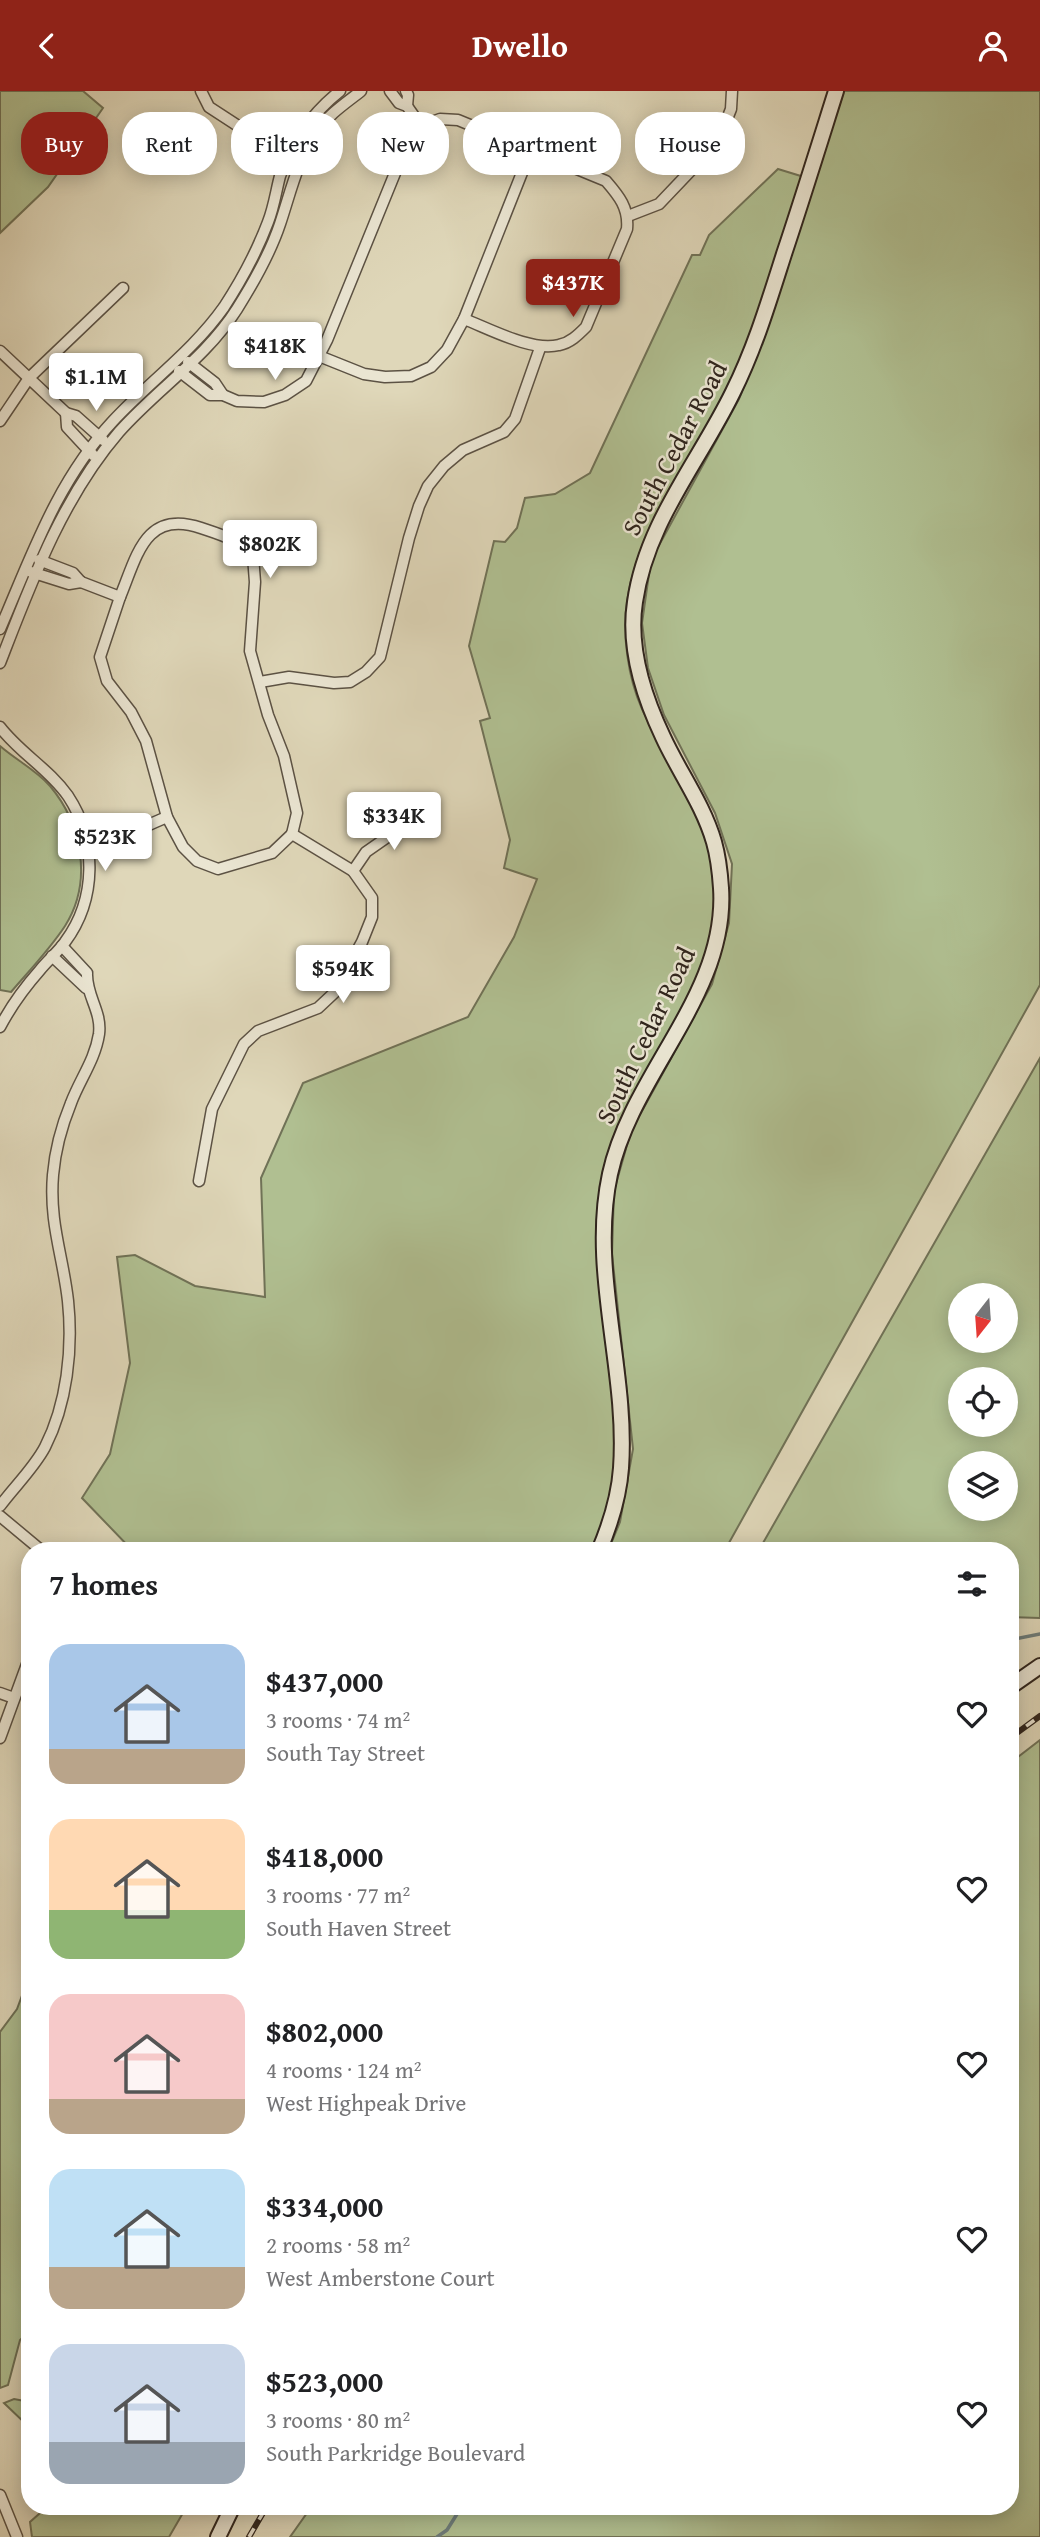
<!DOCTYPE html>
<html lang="en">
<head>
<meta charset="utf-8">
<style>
	:root { --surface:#fff; --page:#f6f6f6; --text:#202124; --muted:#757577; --accent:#8f2418 }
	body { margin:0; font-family:"Gentium Book Plus",serif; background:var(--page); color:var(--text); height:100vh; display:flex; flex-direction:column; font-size:26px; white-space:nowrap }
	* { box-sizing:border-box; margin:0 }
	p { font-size:23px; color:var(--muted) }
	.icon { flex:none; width:38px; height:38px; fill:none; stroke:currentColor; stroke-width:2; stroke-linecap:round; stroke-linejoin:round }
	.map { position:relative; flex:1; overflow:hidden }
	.sheet { position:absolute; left:21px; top:1451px; width:998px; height:973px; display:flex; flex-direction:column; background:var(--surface); border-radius:28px; box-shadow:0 4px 18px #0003 }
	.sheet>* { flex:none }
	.top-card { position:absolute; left:21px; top:21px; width:999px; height:63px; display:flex; gap:14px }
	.needle { width:46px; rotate:197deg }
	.fabs { position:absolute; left:948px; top:1192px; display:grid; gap:14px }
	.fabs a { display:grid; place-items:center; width:70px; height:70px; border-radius:50%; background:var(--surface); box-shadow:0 4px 18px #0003; font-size:35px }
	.price { position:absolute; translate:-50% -60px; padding:0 16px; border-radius:7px; background:#fff; color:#222; font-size:23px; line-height:46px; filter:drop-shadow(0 2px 4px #0008) }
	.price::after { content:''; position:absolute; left:50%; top:42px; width:21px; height:16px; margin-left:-10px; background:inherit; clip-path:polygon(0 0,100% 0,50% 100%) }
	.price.current { background:var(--accent); color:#fff }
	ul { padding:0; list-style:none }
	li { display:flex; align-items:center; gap:21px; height:175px; padding:0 28px }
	li span { display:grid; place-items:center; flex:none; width:196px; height:140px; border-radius:21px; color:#555 }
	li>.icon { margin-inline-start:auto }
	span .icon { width:84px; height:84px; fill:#fffc; stroke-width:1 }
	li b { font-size:30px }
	h2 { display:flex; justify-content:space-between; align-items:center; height:84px; padding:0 28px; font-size:30px }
	.tag { padding:0 24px; border-radius:28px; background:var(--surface); box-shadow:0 4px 18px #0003; font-size:24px; line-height:63px }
	.tag.current { background:var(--accent); color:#fff }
	header { display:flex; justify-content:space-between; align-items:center; height:91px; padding:0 28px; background:var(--accent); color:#fff; font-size:32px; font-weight:700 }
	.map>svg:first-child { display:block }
	.green { fill:#b0bf91; stroke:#707257; stroke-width:2; fill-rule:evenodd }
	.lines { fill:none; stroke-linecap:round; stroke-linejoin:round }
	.stream { stroke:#6e7d7b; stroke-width:3.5 }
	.street-casing { stroke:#5c5244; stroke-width:13 }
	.secondary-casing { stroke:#30251d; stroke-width:18 }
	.street { stroke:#eae5d2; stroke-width:10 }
	.secondary { stroke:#eae5d2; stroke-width:14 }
	.rail-casing { stroke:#30251d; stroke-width:6 }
	.rail { stroke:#eae5d2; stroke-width:3.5; stroke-dasharray:10; stroke-linecap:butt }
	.labels { text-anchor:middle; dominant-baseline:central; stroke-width:5; stroke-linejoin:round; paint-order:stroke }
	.street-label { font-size:26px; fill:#30251d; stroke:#eae5d2 }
</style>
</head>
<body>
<header><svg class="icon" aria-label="back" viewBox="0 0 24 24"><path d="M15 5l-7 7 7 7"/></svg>Dwello<svg class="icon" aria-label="person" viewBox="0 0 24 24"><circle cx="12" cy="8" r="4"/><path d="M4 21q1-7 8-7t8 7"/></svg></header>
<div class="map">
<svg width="1040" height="2446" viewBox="0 0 1040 2446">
	<rect width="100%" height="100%" fill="#dfd7b9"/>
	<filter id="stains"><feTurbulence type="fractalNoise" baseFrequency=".00286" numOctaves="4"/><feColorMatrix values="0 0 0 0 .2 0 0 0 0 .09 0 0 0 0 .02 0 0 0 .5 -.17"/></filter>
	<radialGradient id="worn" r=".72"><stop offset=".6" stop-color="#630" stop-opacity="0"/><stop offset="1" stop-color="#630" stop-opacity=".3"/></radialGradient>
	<g class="green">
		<path d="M0,0H83L103,17L48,96L0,142Z"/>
		<path d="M844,0H1040V894L725,1459L608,1460L620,1431L633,1358L612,1163L614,1100L631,1040L712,893L729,832L732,773L715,722L664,624L648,577L642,532L651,469L739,308L764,245Z"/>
		<path d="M778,78L804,86C781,155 760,226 730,293C697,366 639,428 627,510C622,544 628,587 642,618C669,678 714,732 716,800C720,903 630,974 607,1069C589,1144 602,1219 611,1295C613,1314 617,1334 617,1353C618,1390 606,1425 593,1459H132L82,1407L110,1363L130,1272L117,1166L135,1164L195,1195L265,1206L261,1087L303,992L468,926L514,846L537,788L504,777L510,749L480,630L490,627L469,555L494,450L505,451L517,437L525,407L555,403L590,382L692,164H700L709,144Z"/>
		<path d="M0,655C16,669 36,679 50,695C82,733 93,791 65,835C50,858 29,880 11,901L0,899Z"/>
		<path d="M1040,967V1527L1010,1526V1460L759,1459ZM961,1204H1006V1250H961ZM961,1288H1006V1334H961ZM961,1372H1006V1418H961Z"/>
		<path d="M1040,1649V2446H290L312,2415H1010V1672Z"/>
		<path d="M30,1883V2240L20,2249L8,2294L0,2297V1941L17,1918Z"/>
		<path d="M14,2308L30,2311V2337L4,2312Z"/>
		<path d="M48,2415H187L169,2446H32L30,2431Z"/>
	</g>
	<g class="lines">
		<g class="stream">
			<path d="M1010,1549L1040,1543"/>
			<path d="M437,2446L447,2439L462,2415"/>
		</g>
		<g class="street-casing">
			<g id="street">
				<path d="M201,0L209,16L252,44L258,55L290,73"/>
				<path d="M390,0L399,12L407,15L421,35L440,28L458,29L606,90C619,105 629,117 627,138L586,236C578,244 570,252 559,254C532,261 490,238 464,228"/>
				<path d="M406,0L408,4L407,15"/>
				<path d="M252,44L264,42L297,59"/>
				<path d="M628,125L659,113L718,51L731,18L732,0"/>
				<path d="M0,260L66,322L76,325L103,349"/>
				<path d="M319,265L364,283L385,286L411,285L431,276L447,259L464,228L531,59"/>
				<path d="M188,271L215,292L223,304"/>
				<path d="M179,280L210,304H223L237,310L264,311L285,304L306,290L327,249L404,60L412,45L421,35"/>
				<path d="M66,322L67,336L93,364"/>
				<path d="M0,330L29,287L123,197"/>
				<path d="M39,469L73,482L81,491"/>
				<path d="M31,481L69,493L81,491"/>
				<path d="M81,491L120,506C137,465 145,418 201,437C225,445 234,447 253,465L255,491L250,560L268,624L284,665L297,722L292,743"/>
				<path d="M120,506L100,566L107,590L131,621L146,650L167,726L183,756L197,770L218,778L272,762L292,743"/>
				<path d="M0,538C32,464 57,390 113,330C149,291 193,260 224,216C241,190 257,160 268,131C274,116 276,100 280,85C292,51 312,22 340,0"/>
				<path d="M0,572C31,492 62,407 119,341C157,298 206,267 237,218C254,191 270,163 280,133C291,100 298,67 318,39C329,23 346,12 361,0"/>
				<path d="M260,591L289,586L334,592L350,591L366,581L380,566L409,447L419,415L428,395L444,375L463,359L504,341L515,328L540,257"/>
				<path d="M0,636C20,662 49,678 68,705C97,749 97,808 65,851C58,861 48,869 40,879C25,896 10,917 0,936"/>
				<path d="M86,746L117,736L129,741"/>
				<path d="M89,759C117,750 140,737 167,726"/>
				<path d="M353,780L366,761L419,724"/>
				<path d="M52,865L86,897"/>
				<path d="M199,1090L212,1018L244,953L258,940L318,917L334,902L362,851L372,826V807L353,780L292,743"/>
				<path d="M0,1415C14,1396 34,1377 45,1356C67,1313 73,1258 68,1210C63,1165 49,1132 53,1084C55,1060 62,1034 71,1012C80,988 95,969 99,943C102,920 86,905 87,882L62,855"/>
				<path d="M0,1425L42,1460"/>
				<path d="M0,1602L14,1607"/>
				<path d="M0,1647L30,1565"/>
				<path d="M0,2404L17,2446"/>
			</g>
		</g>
		<g class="secondary-casing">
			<g id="secondary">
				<path d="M599,1460C610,1434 619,1406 621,1377C628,1279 589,1180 610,1083C632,982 728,903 721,797C720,782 718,765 714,751C703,713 679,681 663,646C644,606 628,556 635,511C646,432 699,371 733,301C755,257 769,210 784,163C802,109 819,54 836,0"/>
				<path d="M1010,1596L1040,1575"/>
				<path d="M218,2446L233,2415"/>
			</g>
		</g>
		<use href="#street" class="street"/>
		<use href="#secondary" class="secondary"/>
		<g class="rail-casing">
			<g id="rail">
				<path d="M1010,1647L1040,1625"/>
				<path d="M249,2446L267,2415"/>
			</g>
		</g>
		<use href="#rail" class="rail"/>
	</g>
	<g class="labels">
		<g class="street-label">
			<text transform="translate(674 357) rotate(-62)">South Cedar Road</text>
			<text transform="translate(645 944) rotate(-64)">South Cedar Road</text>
		</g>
	</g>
	<rect width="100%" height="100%" filter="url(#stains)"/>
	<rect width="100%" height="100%" fill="url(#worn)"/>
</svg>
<div class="fabs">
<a><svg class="needle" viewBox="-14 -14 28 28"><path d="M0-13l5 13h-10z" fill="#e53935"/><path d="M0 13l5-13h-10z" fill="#757577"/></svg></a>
<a><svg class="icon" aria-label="locate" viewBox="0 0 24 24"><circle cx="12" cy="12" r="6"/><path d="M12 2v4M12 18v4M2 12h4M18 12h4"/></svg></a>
<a><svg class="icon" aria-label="layers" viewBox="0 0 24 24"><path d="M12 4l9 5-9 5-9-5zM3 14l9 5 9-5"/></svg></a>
</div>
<b class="price current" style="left:573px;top:228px">$437K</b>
<b class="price" style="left:275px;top:291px">$418K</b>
<b class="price" style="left:96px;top:322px">$1.1M</b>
<b class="price" style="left:270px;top:489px">$802K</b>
<b class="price" style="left:394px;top:761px">$334K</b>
<b class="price" style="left:105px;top:782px">$523K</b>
<b class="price" style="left:343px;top:914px">$594K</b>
<div class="top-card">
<a class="tag current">Buy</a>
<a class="tag">Rent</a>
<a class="tag">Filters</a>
<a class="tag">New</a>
<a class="tag">Apartment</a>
<a class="tag">House</a>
</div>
<section class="sheet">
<h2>7 homes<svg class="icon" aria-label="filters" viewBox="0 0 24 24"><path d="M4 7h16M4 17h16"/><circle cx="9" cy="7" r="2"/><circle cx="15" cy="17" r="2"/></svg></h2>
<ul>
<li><span style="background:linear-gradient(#a9c7e8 75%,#b9a48a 0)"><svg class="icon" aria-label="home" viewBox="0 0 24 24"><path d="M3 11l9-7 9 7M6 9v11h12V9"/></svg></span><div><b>$437,000</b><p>3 rooms · 74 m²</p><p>South Tay Street</p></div><svg class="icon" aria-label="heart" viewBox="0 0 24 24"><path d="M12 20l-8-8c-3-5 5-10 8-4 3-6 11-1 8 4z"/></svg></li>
<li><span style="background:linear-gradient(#ffd9b3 65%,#8fb573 0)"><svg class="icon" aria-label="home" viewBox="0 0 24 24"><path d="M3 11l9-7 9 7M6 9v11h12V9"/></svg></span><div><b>$418,000</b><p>3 rooms · 77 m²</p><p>South Haven Street</p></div><svg class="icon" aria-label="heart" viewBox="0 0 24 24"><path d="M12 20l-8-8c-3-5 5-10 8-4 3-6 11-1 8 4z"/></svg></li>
<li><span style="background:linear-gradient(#f6c9c9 75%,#b9a48a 0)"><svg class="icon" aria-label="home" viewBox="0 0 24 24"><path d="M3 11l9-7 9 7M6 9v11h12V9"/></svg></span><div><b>$802,000</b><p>4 rooms · 124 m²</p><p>West Highpeak Drive</p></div><svg class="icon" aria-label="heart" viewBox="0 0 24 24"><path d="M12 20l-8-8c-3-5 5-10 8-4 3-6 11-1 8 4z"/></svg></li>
<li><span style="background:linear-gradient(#bfe0f5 70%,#b9a48a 0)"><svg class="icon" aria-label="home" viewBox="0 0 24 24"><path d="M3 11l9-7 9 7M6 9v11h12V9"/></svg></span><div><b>$334,000</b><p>2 rooms · 58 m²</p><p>West Amberstone Court</p></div><svg class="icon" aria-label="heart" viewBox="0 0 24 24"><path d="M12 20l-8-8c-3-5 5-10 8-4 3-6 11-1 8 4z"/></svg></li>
<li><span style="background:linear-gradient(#c9d6e8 70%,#9aa5b1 0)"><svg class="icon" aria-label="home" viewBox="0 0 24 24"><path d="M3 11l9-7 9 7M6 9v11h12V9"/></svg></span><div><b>$523,000</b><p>3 rooms · 80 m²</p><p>South Parkridge Boulevard</p></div><svg class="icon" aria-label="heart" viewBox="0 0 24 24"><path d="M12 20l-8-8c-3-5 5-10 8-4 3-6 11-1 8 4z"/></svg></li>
</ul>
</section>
</div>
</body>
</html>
